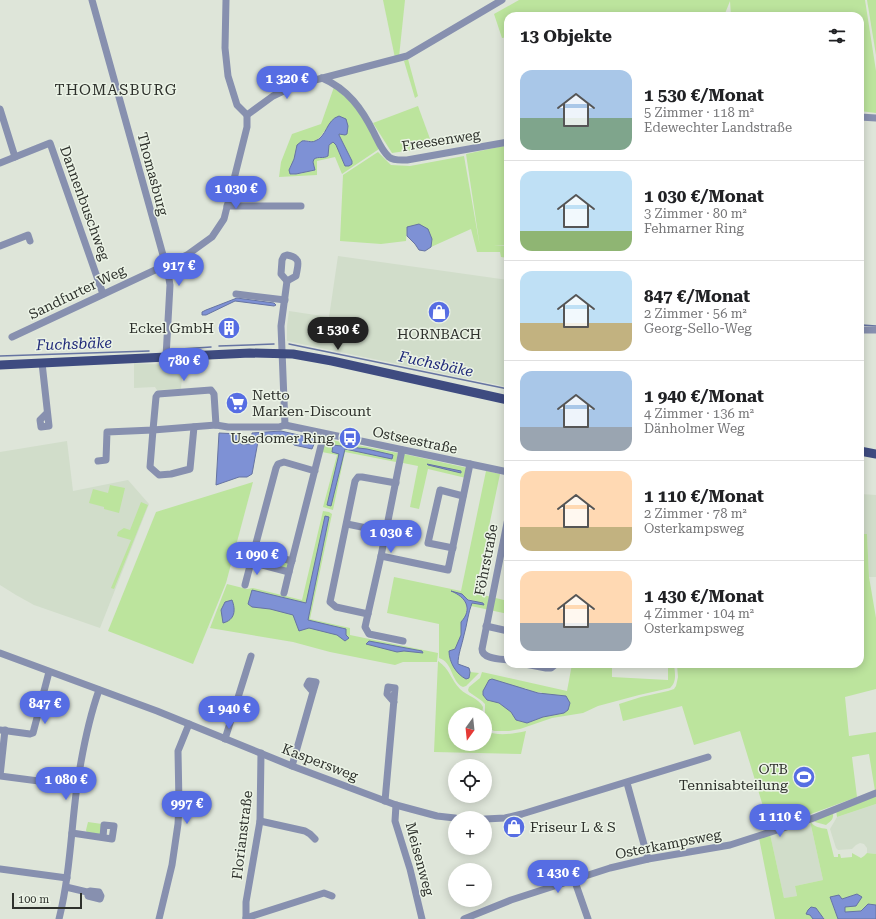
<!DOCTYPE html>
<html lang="de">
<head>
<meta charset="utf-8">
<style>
	:root { --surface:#fff; --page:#f6f6f6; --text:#202124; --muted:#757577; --line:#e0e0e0; --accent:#566de3 }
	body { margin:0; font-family:"Roboto Serif",serif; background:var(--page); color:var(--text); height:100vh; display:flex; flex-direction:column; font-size:15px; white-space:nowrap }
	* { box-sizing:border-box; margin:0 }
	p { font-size:13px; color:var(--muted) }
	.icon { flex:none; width:22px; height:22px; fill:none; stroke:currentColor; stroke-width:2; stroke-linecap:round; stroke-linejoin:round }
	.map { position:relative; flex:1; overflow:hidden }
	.sheet { position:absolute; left:504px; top:12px; width:360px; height:656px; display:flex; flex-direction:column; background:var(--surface); border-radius:12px; box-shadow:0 2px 10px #0003 }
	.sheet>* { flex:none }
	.needle { width:26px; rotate:195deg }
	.buttons { position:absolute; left:448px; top:707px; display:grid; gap:8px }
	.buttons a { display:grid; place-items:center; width:44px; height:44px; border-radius:50%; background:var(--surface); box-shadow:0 2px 10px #0003; font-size:20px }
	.scale { position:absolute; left:12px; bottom:10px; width:70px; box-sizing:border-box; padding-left:4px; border:2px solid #2e312c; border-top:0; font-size:11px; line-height:14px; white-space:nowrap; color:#2e312c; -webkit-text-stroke:3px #ebf3e6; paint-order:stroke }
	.price { position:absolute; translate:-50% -34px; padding:0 9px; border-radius:14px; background:var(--accent); color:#fff; font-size:13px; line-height:26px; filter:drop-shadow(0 1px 2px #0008) }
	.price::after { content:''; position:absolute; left:50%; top:24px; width:12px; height:9px; margin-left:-6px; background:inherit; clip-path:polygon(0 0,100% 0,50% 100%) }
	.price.active { background:#222; color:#fff }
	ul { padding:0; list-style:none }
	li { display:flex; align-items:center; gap:12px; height:100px; padding:0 16px }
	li+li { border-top:1px solid var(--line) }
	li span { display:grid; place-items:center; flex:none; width:112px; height:80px; border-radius:12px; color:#555 }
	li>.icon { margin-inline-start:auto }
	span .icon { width:48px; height:48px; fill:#fffc; stroke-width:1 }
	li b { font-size:17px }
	h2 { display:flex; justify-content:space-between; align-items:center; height:48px; padding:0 16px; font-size:17px }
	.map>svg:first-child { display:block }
	.built { fill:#d1ddca }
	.green { fill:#bce49d; fill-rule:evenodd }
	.water { fill:#7e91d5; stroke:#6674a2 }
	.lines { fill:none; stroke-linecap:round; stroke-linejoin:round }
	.stream { stroke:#6674a2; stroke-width:1.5 }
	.minor { stroke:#8790af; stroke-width:7 }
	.major { stroke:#3e4b80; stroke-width:9 }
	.labels { text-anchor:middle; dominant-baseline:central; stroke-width:3; stroke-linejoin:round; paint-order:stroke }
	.street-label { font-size:14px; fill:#2e312c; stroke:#ebf3e6 }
	.poi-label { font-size:14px; fill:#2e312c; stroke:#ebf3e6; text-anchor:end }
	.neighbourhood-label { font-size:15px; letter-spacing:1px; fill:#2e312c; stroke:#ebf3e6 }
	.water-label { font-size:15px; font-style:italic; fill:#212b7a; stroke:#ebf3e6 }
</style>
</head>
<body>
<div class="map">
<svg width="876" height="919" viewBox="0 0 876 919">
	<rect width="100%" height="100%" fill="#dee5d9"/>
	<g class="built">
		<path d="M338,256L508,280V387L287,341V326L289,311L329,317Z"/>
		<path d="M134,363L183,366L181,389L157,390L155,387L134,388Z"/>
		<path d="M67,441L73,491L128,480L149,504L100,628L34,605L16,595L0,585V452Z"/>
		<path d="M860,494L876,495V577H869L867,534H860Z"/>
		<path d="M876,804V854L867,853V848L864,844L860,843L856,845L852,849L838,850L836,848L830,829L837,817Z"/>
		<path d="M810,821L823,880L795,886L797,896L784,898L770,834Z"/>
	</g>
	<g class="green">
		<path d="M383,0H405L399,57L395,58Z"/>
		<path d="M519,0H865L876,71V113L860,111V16H731L730,1L724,16H508V37L502,38L494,14Z"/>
		<path d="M867,0H876V55Z"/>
		<path d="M408,59L418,96L415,98L404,61Z"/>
		<path d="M334,87L354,105L366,122L379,149L342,174L335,157L317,161V175L279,177L281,162L292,134L321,124ZM326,129L347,134H339V135L352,161L344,164L336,145L333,142L331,143L328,148V154L314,159L313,162L315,168L314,171C306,171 298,176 290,174L289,169L305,140L314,142L320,137Z"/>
		<path d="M418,106L433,147L392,153L373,123Z"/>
		<path d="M508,145V245L494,246H508V258L501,257L500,252H477L471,229L431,247L432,239L407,228L406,241L381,244L340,241L343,175L378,152L391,165L410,166L464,156L480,247L466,154Z"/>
		<path d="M326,439L398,453L396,462L345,452L333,510L323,507L337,455L322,452Z"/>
		<path d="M404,454L468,468L466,478L428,469L419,509L410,507L418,466L403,463Z"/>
		<path d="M486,471L500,474L475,593L508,601V614L471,606L472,603L482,605L472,600L466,599L462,594H459L466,604L467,616L461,622V635L457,646L449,656L469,678L470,672L479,673L466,686L463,687C451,682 453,662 439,658V624L387,613L394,577L461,591Z"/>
		<path d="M253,482L226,583L193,664L108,631L156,512Z"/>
		<path d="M110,485L125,488L119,513L104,509V507L89,503L93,489L108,493Z"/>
		<path d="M141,502L148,505L114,589L111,588L131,540L117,536L118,532L124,528L130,530Z"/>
		<path d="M323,511L329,512L332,514L310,619L350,628V635L438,653L437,662H403L395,665L330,652L293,642L210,628L227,584L247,589L253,588L302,600Z"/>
		<path d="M860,534H867L869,577L876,618V689L845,697L849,736L876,732V791H875L869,754L852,757L857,797L770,829L740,731L694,745L682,706L623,721L619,704L641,697L668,691L674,689L676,686L678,677L677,665L766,667V664H860Z"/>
		<path d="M257,553L290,561L287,569L257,560L256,556Z"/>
		<path d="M438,661C450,669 451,680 460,689C467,696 479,698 483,707L482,714H455V744H485V730C496,737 513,734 526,731L521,754L434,752Z"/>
		<path d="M572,664H612V677L668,680V665H674C675,673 677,682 670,688L639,695L598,706L583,713L552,718L520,729L509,731H494L485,726V704L482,701L469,692L468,690L469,687L480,678L482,672L567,691ZM525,688C530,691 536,693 541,692L564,713L543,717L527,723L516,720L511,712L499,703Z"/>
		<path d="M876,796V804L837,817L836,810Z"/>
		<path d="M833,812C834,819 831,821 826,825L815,822L813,819Z"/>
		<path d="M810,821C814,827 820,828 827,829L834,857H838V854H840L841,858L852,857V853L861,858L864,856L867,853L876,854V905L868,904L861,911L845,912L844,907L857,894L842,899L830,898L838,919H824V917L810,915L813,919H775L759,838L770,834L784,898L797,896L795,886L823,880Z"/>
		<path d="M88,822L102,824L101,835L87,833L86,830Z"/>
	</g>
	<g class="water">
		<path d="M339,116L346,119L348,126L347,134L345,135L339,134V135L352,161V164L349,166H345L336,145L333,142L329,145L328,156C323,159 319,156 314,159L313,162L315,170L296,174H290L289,170L294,159L297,145L302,141C306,140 311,143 315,141C327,137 326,120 339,116Z"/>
		<path d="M419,224L428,229L432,239L431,247L425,251L419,250L415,244L407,236V227Z"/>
		<path d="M237,298L274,303L276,305L274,306L235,301L206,315H202V312L206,310Z"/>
		<path d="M281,431L316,439L312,449L294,445L291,440L278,436H259L252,474L247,477H239L216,485L219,433L239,434L238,439L241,444H251L252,433Z"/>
		<path d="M333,445L367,449L393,455L392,459L345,449L331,506L327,505L339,454L332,452Z"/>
		<path d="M427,464L461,471V473L428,465Z"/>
		<path d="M325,516L329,517L308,620L346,629V635L349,638L345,641L337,635L309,628L299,631L293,615L270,609L252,607L248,604L252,590L306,603Z"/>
		<path d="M451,591L462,594L468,600L483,603L484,605L472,603C468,613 467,625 464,635C462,645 458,654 458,664L469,668L470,672L469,678L466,679C456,674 449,662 449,651L455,649L461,635V622C473,609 466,597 451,591Z"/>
		<path d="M232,600C236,610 235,620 223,623L221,610L225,602Z"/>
		<path d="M369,641L422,651L423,653L404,651L397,652L366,644Z"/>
		<path d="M492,679L538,693L566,696L570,703L568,710L564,713L543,717L527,723L516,720L511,712L499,703L487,700L483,695V691L489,680Z"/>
		<path d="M857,894L862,897L856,906L845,907V912L861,911L868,904L876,905V919H838L830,897L839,895L842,899Z"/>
		<path d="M811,907L816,908L824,919H813L810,915L806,914L808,910Z"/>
	</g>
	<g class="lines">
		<g class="stream">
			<path d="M862,325L876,326"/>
			<path d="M289,344L508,389"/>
			<path d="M219,346L274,344"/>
			<path d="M181,349L211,347"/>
			<path d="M0,356L149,351"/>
		</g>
		<g class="minor">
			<path d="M92,0L168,273L170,285L166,357"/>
			<path d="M226,0L225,48L228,76L237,105L247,115"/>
			<path d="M322,78C348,89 362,109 374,133C378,141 382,151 389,157C394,161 401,160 407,160L508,142"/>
			<path d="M0,109L15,157"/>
			<path d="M860,117L876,118"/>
			<path d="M0,163L50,143L103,294"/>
			<path d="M227,206H301"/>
			<path d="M0,246L28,235L30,241"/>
			<path d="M287,255C302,258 298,264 296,276L287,281L281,274L282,260L284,256Z"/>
			<path d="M236,294L285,300"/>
			<path d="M860,330H876"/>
			<path d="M12,337L187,255L212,237L224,219L247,127V115L273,96L296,85L407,56L502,0"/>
			<path d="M42,363L49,426L41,427L40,420L47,413"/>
			<path d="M285,425L508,472"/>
			<path d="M285,425L281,326L287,281"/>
			<path d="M194,427L190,469L171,474L159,475L150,467L153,430L156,397L158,394L211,390L214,394L216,425"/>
			<path d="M402,450L381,556L365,627L369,634L403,641"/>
			<path d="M98,461L106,460L107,432L153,430L216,425L228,427H279L285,425"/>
			<path d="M315,471L284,462L278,464L276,468L251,562L289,572L324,434"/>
			<path d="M508,518L482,649C482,659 500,659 508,660"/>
			<path d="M347,524L386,532"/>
			<path d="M453,548L428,543L440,490L463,496"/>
			<path d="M255,551L292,561"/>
			<path d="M381,556L448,570L470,464"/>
			<path d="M245,585L251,562"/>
			<path d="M284,593L289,572"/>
			<path d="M368,614L336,607L330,602L355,481L358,477H362L396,483"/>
			<path d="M486,626L508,631"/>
			<path d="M0,653L157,711L292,766L396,805L437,816L455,818"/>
			<path d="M525,664L546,668H551L556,664"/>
			<path d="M0,730L30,734L33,733L49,672"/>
			<path d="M5,730L0,776L77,786"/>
			<path d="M225,739L251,656"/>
			<path d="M292,766L313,692L316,682L309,681L307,685L313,692"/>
			<path d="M627,783L648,859"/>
			<path d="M385,801L395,688L388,687L387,694L394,702"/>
			<path d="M396,805L395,821L410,869L422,919"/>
			<path d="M485,819L505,818L522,814L708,757"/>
			<path d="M260,821L305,831L310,834L315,839"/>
			<path d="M72,833L112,839L114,826L104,825L103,837"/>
			<path d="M0,869L67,878"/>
			<path d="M574,879L588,919"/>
			<path d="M66,887L87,892L88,896L100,899L101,896L99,892L90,891L87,892"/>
			<path d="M246,918L324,893L332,896"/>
			<path d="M59,919C70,875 71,830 77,786C82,753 88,721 99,690"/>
			<path d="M159,919L172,865L178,824L179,804L178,751L189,724"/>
			<path d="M246,919V902L260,821L261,753"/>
			<path d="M464,919L511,900L610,868L648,859L730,845L811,819L876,793"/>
		</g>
		<g class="major">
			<path d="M0,365L250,353L293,354L332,361L508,400"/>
			<path d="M860,451L876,454"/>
		</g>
	</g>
	<defs>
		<g id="shop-disc" transform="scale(1.15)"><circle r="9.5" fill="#566de3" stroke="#ebf3e6"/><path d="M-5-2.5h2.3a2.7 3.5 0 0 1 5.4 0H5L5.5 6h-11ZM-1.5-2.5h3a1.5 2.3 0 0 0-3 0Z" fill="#fff"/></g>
		<g id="building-disc" transform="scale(1.15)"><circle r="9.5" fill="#566de3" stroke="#ebf3e6"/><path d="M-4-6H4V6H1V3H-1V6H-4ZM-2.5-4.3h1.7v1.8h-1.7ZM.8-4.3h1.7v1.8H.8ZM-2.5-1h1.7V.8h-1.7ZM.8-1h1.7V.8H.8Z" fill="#fff"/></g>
		<g id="supermarket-disc" transform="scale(1.15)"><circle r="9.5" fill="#566de3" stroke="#ebf3e6"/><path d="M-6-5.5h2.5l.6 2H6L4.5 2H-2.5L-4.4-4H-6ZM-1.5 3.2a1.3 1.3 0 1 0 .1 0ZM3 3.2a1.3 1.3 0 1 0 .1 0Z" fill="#fff"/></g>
		<g id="bus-disc" transform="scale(1.15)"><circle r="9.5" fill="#566de3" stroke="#ebf3e6"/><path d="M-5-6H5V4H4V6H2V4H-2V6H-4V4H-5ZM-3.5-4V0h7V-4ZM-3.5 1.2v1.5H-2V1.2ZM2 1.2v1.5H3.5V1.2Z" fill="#fff"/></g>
		<g id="stadium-disc" transform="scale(1.15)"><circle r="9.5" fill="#566de3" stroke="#ebf3e6"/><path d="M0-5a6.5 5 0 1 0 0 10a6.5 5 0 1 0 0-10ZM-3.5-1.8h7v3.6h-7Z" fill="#fff"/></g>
	</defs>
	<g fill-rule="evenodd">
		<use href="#shop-disc" x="439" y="312"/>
		<use href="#building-disc" x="229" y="328"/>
		<use href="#supermarket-disc" x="237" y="403"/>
		<use href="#bus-disc" x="350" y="438"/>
		<use href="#stadium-disc" x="804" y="777"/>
		<use href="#shop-disc" x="514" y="827"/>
	</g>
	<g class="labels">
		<g class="street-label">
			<text transform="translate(441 140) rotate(-9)">Freesenweg</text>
			<text transform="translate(153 174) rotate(75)">Thomasburg</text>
			<text transform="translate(85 203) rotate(70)">Dannenbuschweg</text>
			<text transform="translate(77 292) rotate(-26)">Sandfurter Weg</text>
			<text transform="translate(415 440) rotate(12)">Ostseestraße</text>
			<text transform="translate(486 560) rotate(-79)">Föhrstraße</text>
			<text transform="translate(320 762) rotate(21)">Kaspersweg</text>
			<text transform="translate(242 835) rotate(-83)">Florianstraße</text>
			<text transform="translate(668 844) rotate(-11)">Osterkampsweg</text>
			<text transform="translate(420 859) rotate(75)">Meisenweg</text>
		</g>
		<g class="poi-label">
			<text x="214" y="328">Eckel GmbH</text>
			<text x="439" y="334" text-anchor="middle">HORNBACH</text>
			<text x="252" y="395" text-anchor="start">Netto<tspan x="252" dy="16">Marken-Discount</tspan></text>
			<text x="334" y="438">Usedomer Ring</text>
			<text x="788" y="769">OTB<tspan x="788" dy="16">Tennisabteilung</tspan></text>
			<text x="530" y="827" text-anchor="start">Friseur L &amp; S</text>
		</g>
		<g class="neighbourhood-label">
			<text x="116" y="90">THOMASBURG</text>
		</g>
		<g class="water-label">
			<text transform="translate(74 344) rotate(-2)">Fuchsbäke</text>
			<text transform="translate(436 364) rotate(12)">Fuchsbäke</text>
		</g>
	</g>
</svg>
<div class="buttons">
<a><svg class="needle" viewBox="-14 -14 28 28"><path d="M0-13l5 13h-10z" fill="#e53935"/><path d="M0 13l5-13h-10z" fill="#757577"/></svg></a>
<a><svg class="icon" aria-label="locate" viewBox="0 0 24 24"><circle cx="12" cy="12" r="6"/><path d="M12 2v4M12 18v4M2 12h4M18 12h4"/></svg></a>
<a>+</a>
<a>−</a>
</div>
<div class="scale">100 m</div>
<b class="price" style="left:287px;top:100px">1 320 €</b>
<b class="price" style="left:236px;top:210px">1 030 €</b>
<b class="price" style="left:179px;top:287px">917 €</b>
<b class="price active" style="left:338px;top:351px">1 530 €</b>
<b class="price" style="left:184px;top:382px">780 €</b>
<b class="price" style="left:391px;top:554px">1 030 €</b>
<b class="price" style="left:257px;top:576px">1 090 €</b>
<b class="price" style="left:45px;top:725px">847 €</b>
<b class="price" style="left:229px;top:730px">1 940 €</b>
<b class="price" style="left:66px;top:801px">1 080 €</b>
<b class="price" style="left:187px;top:825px">997 €</b>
<b class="price" style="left:780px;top:838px">1 110 €</b>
<b class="price" style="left:558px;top:894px">1 430 €</b>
<section class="sheet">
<h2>13 Objekte<svg class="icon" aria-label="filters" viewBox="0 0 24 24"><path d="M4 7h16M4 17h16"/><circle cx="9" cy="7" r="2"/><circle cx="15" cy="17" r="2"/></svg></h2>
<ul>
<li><span style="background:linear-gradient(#a9c7e8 60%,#7fa58c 0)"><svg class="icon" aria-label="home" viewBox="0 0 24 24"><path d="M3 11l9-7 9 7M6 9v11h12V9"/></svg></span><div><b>1 530 €/Monat</b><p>5 Zimmer · 118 m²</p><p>Edewechter Landstraße</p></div></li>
<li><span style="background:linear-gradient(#bfe0f5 75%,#8fb573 0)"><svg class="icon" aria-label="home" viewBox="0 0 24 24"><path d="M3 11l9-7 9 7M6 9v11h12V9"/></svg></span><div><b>1 030 €/Monat</b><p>3 Zimmer · 80 m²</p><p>Fehmarner Ring</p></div></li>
<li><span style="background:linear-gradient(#bfe0f5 65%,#c2b280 0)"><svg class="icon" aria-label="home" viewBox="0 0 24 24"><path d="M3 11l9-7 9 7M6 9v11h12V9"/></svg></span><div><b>847 €/Monat</b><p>2 Zimmer · 56 m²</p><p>Georg-Sello-Weg</p></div></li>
<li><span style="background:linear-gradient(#a9c7e8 70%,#9aa5b1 0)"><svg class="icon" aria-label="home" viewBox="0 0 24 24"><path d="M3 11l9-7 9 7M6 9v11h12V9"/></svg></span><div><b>1 940 €/Monat</b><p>4 Zimmer · 136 m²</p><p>Dänholmer Weg</p></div></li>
<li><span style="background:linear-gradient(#ffd9b3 70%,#c2b280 0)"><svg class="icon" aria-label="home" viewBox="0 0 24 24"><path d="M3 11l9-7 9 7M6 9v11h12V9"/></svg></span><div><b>1 110 €/Monat</b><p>2 Zimmer · 78 m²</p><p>Osterkampsweg</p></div></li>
<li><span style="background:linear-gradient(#ffd9b3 65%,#9aa5b1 0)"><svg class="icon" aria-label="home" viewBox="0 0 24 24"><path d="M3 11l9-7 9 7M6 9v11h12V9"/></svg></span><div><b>1 430 €/Monat</b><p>4 Zimmer · 104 m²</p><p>Osterkampsweg</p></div></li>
</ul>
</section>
</div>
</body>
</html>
